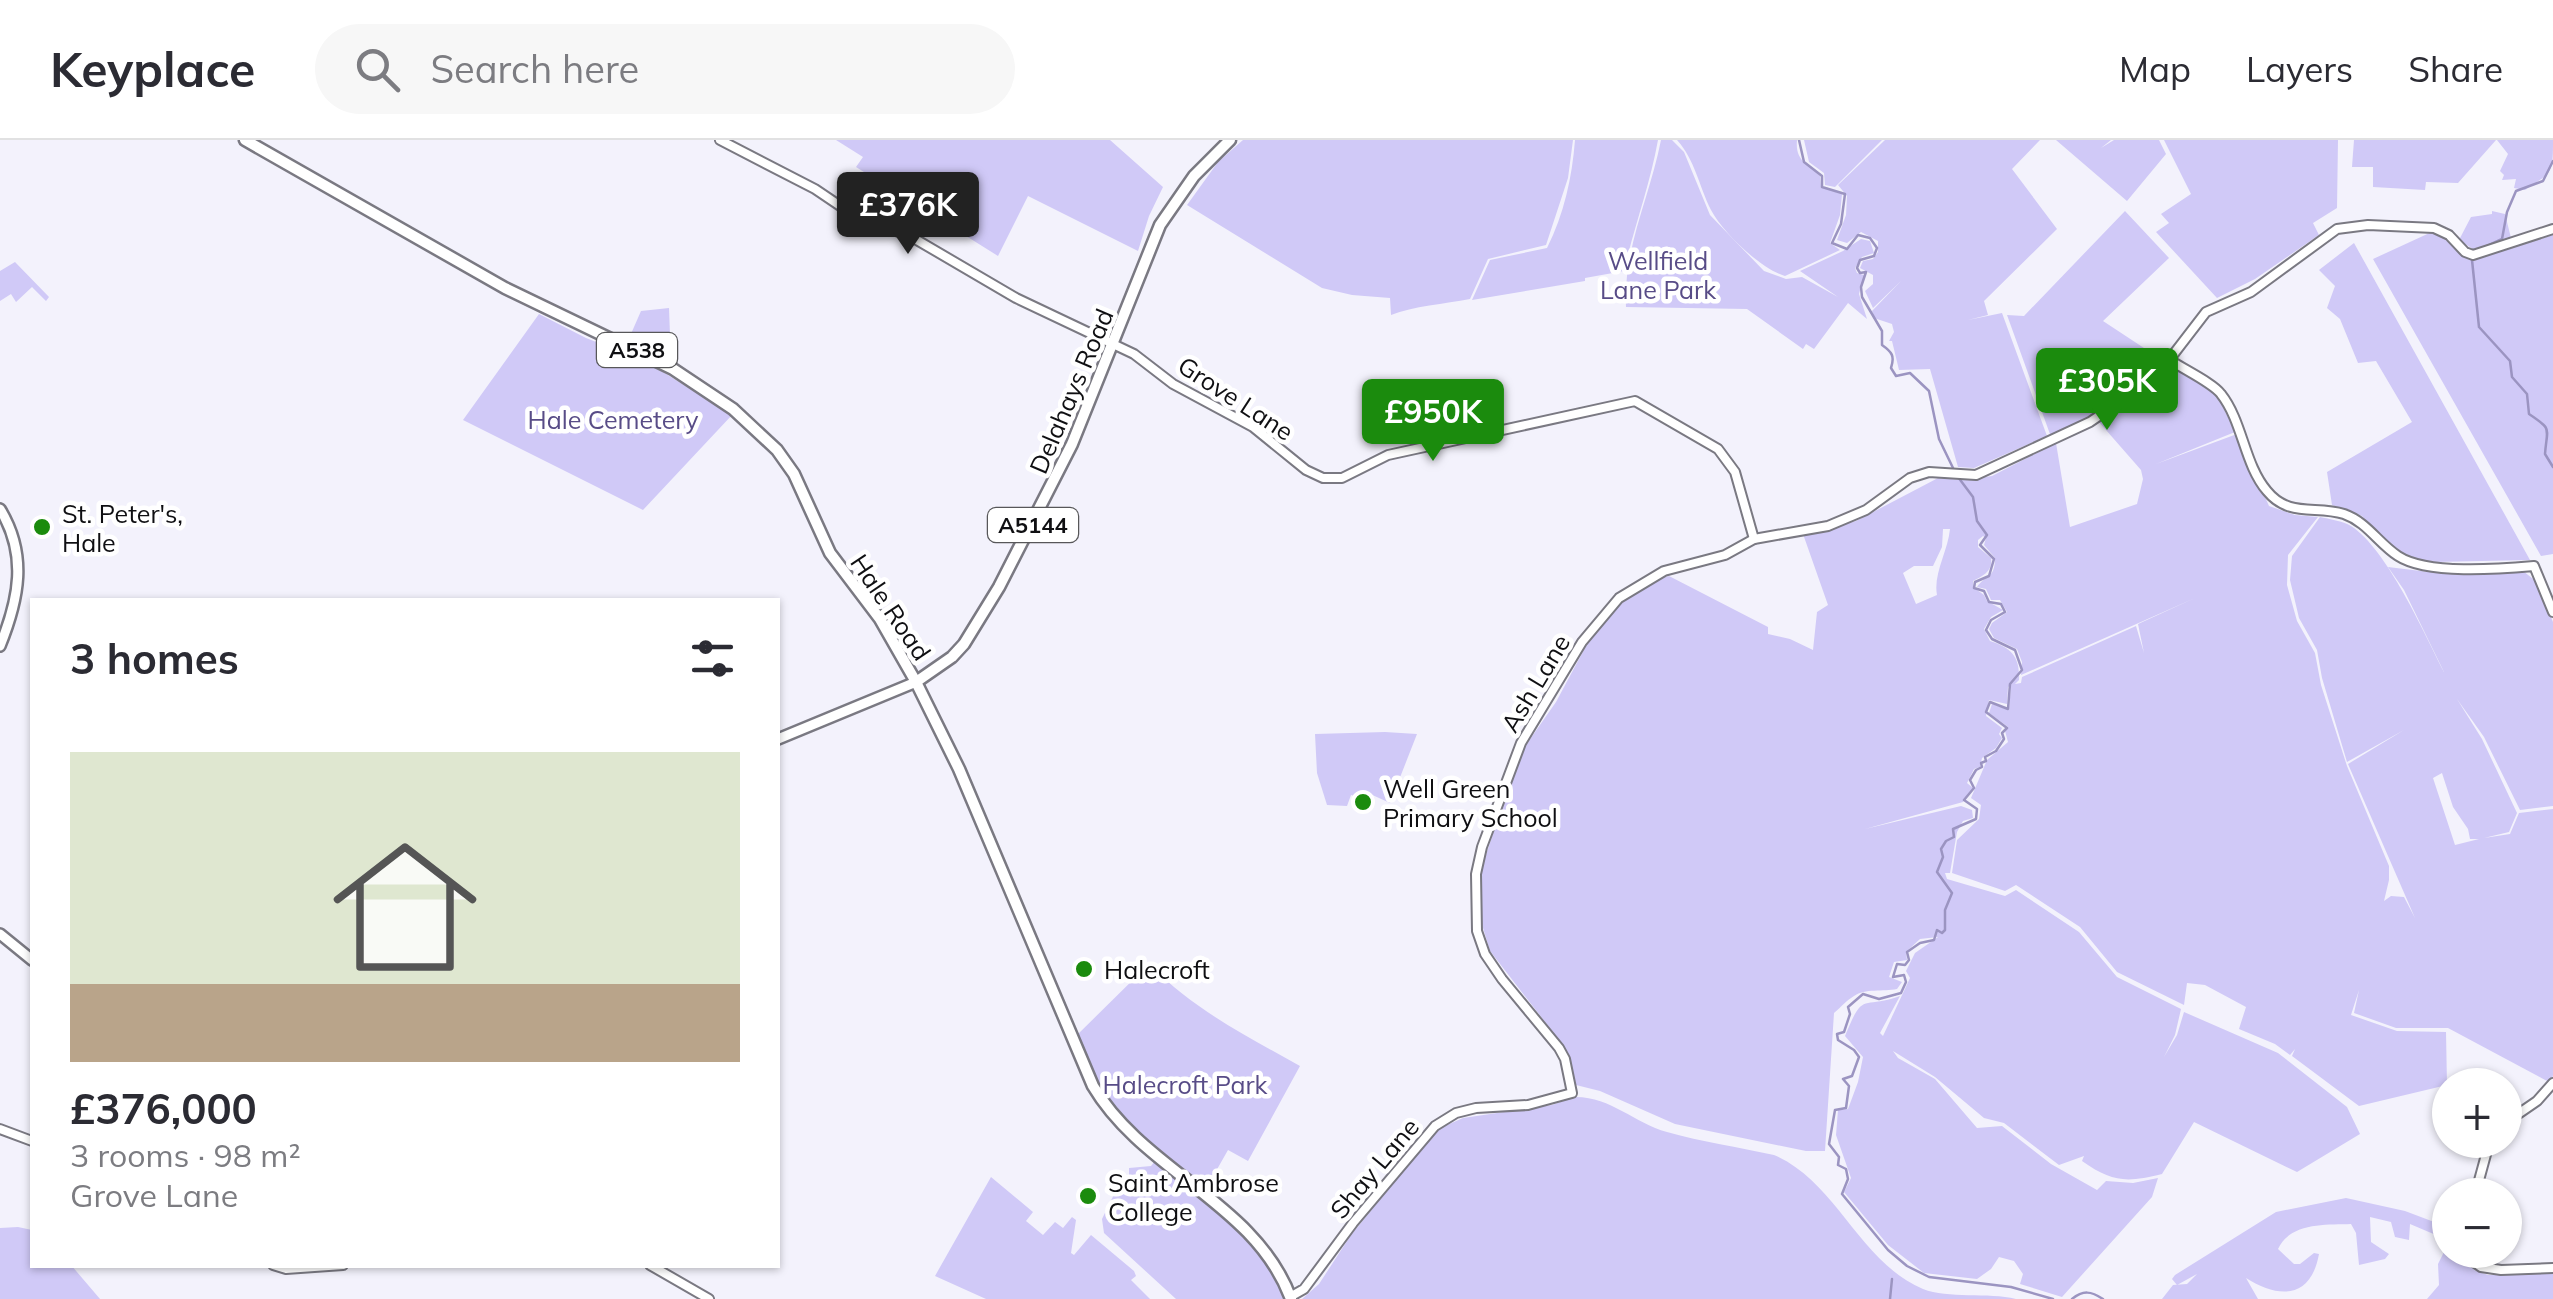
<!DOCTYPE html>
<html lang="en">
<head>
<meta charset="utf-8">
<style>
	:root { --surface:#fff; --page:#f7f7f7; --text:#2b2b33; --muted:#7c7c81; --line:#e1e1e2; --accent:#1b8b0d }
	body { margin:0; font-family:Mulish,sans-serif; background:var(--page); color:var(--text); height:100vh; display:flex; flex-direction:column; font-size:38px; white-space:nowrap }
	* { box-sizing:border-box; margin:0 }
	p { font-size:32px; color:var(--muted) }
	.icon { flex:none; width:55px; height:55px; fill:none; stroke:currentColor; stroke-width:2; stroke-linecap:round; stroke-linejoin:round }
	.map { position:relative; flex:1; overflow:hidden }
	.panel { position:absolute; left:30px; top:458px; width:750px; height:670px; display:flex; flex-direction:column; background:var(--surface); border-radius:0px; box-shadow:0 2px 8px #0004 }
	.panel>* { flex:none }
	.controls { position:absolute; left:2432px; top:928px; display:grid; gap:20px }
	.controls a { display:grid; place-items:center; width:90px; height:90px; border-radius:50%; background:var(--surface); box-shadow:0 2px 8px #0004; font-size:50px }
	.price { position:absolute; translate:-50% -85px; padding:0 22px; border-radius:10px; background:var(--accent); color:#fff; font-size:32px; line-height:65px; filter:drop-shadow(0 2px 5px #0008) }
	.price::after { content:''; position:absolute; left:50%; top:60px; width:30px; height:22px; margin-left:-15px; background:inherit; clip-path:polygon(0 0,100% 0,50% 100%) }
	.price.current { background:#222; color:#fff }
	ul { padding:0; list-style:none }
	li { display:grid; align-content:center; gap:20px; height:530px; padding:0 40px }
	li span { display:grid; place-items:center; height:310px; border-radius:0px; color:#555 }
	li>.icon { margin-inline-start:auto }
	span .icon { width:180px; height:180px; fill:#fffc; stroke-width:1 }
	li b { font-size:42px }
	h2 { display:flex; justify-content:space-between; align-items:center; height:120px; padding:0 40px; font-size:42px }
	header { display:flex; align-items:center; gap:60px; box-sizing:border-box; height:140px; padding:0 50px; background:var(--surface); border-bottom:2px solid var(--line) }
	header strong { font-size:48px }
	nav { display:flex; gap:55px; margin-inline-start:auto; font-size:35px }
	.search { width:700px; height:90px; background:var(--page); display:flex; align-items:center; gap:25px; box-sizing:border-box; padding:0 35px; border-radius:55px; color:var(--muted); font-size:38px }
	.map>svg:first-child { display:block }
	.green { fill:#d0c9f7; fill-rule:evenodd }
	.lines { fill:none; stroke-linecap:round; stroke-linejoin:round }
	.stream { stroke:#9b94c1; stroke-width:2.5 }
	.tertiary-casing { stroke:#7a7982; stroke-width:12 }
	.secondary-casing { stroke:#7a7982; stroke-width:14 }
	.primary-casing { stroke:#7a7982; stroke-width:15 }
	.tertiary { stroke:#fff; stroke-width:8 }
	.secondary { stroke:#fff; stroke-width:9 }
	.primary { stroke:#fff; stroke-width:10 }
	.poi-dot { fill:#1b8b0d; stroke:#fff; stroke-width:4 }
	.labels { text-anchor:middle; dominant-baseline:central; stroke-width:9; stroke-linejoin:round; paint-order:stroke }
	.shield { fill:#fff; stroke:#575759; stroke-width:2.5 }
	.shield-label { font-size:22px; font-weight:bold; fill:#0f0f12 }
	.park-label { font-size:25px; fill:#584c87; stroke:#fff }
	.street-label { font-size:25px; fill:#0f0f12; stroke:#fff }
	.poi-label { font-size:25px; fill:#0f0f12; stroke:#fff; text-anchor:start }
</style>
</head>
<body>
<header>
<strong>Keyplace</strong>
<div class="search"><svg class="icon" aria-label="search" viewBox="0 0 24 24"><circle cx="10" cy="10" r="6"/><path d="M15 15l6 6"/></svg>Search here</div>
<nav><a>Map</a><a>Layers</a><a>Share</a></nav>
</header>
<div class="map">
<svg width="2553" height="1159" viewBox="0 0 2553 1159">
	<rect width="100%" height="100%" fill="#f3f2fc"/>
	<g class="green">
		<path d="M836,0H1110L1163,47L1149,76L1138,111L1028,56L998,116L856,27L863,17Z"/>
		<path d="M1243,0H1573L1568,38L1546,105L1488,119L1470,159C1445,164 1413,166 1391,175L1390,158L1352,155L1322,148L1187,65L1218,22Z"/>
		<path d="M1575,0H1658C1650,45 1634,87 1624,131L1585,138V141L1472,160L1490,120L1547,108C1564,74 1572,38 1575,0Z"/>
		<path d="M1661,0H1672L1684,12L1710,75L1764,131L1786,139L1802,137L1838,157L1800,131L1843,111L1861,99L1870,101L1874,113L1862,117L1855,128L1857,133L1864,135L1859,154L1867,179L1848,163L1814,209L1806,204L1803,209L1747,169L1626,167C1623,108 1650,57 1661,0Z"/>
		<path d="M1677,0H1797C1795,22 1808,23 1820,36L1821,47L1842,54L1840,75L1830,103L1840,110L1785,136C1761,129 1723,93 1711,70C1699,46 1695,20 1677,0Z"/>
		<path d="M1804,0H1882L1835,47L1825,45L1824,33L1809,22Z"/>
		<path d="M1885,0H2040L2012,29L2057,89L1984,161L1988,175L1968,180L2002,173L2047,296L1974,328L1958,327L1930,229L1899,230L1892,201H1889L1894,192L1892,184L1874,178L1872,171L1901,141L1873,168L1865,151L1873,144V135L1860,128L1863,121L1873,119L1878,112V101L1861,92L1847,103L1837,100L1846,75L1847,56L1838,45Z"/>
		<path d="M2056,0H2111L2101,8L2114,0H2159L2166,14L2127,61Z"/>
		<path d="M2164,0H2338L2337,68L2313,83L2319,95L2255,139L2217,158L2156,92L2169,83L2161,74L2191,54Z"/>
		<path d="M2354,0H2496L2458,43L2426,42L2425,50L2373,47V27H2352Z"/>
		<path d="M2497,0H2553C2553,35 2552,32 2525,50L2514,48L2516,39L2502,40L2504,35L2500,31L2508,14Z"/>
		<path d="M2125,71L2169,118L2103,181L2144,208L2121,228L2136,246L2132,250L2122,240L2094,259L2102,269L2051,297L2007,175L2024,176Z"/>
		<path d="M2492,71L2505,74L2511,98L2476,111L2459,100L2471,77L2492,74Z"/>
		<path d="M2436,90L2460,112L2480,118L2553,95V414L2541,416L2373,119Z"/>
		<path d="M2354,103L2530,420L2433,422L2410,419L2386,404L2362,376L2332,365L2327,332L2412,282L2376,221L2358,223L2340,179L2327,168L2335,146L2319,130Z"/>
		<path d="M15,122L49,157L46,161L32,147L16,162L11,154L0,161V131Z"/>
		<path d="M669,168L670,195L658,217L627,203L641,171Z"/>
		<path d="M539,174L586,198L647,222L732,275L643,370L463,280Z"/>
		<path d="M2179,229L2216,252L2235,292L2156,324L2237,294L2269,366L2295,375L2318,377L2288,415L2287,445L2297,481L2315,513L2321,545L2347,626L2389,726V740L2384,761L2391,756L2404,757L2415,778L2348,624L2404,590L2347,622L2322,538L2317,510L2299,478L2290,440L2292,416L2320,377C2329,379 2343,381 2351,386C2387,409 2424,493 2444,532L2404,450L2388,427L2429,432L2523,431L2537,442L2553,482V666L2520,670L2484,597L2457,559L2482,599L2517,673L2509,692L2484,698L2510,694L2519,673L2553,669V935L2551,943L2448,888H2396L2354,873L2359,850L2351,875L2397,891L2446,892L2447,945L2359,966L2292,916L2295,909L2290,915L2275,904L2239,889L2246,867L2205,845L2187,843L2184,865L2117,832L2080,787L2016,745L2005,751L1952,733L1957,700L1979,679L1981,665L1971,658L1987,620L2008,602L2005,591L2008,587L1989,573L1992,564L2009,570L2011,545L2008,547L2007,564L1989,560L1986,576L2002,588L1999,594L2002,598L1996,608L1982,618L1980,627L1974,629L1967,643L1973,648L1963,662L1865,689L1961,666L1972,670L1973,678L1963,681L1957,692L1950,733H1945L1947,739L2005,756L2016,750L2079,792L2117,837L2181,869L2175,895L2164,917L2177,895L2184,872L2278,913L2347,967L2360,994L2297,1032L2194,982L2162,1034C2126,1043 2112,1042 2082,1021L2084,1016L2059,1025L2004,983L1984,978L1935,937L1893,911L1898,918L1935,939L1977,988L2002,986L2051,1024L2097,1050L2106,1041L2133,1043L2158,1038L2152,1057L2062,1157L2020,1144L2023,1134L2014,1121L1999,1117L1991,1129L1977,1139L1924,1133L1888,1105L1844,1052L1851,1038L1836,995L1838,970L1848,969L1858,942L1863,917L1845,896C1864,850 1860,870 1900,856L1880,893L1883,896L1910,838L1906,831L1915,813L1938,797L1920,799L1906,812L1907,820L1894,822L1889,837L1902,842L1897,849C1883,852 1865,848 1854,856C1847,860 1841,867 1834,873L1825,1011H1806L1675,984L1600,951L1576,945L1570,919L1559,900L1490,811L1480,778L1481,730L1519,615L1556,562L1594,491L1624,459L1653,440L1669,436L1768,487V494L1790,499L1813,510L1817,472L1828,465L1803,394L1856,381L1938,338L1964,340L1992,336L2056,303L2070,387L2137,364L2143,339L2141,330L2099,282L2140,251ZM1943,389H1950C1948,411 1933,434 1937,455L1916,464L1903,433L1914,426H1933L1942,407ZM1983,396L1986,398L1984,405L1995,418C1995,439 1986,434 1977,447L1986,449L1991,460H2000L2007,472L1992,483L1989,489L1994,498L2017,509L2022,522L2021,535L2195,458L2138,484L2144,513L2136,486L2022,537L2021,543L2015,544L2019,540C2020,517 2012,508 1990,501L1984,489L1991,477L2003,470L1987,461L1984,455L1973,447V441C1983,436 1993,431 1991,418L1978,407V400ZM2442,633L2453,667L2468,689L2470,699H2479L2455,705L2433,638Z"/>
		<path d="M1385,592L1417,594L1390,663L1368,653L1365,660L1351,655L1347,666L1327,665L1317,633L1315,594Z"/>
		<path d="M1149,824C1196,871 1243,894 1300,926L1248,1021L1228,1010L1203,1054L1106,967L1073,899Z"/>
		<path d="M1574,957C1610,956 1634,983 1667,992C1702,1002 1738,1007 1774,1015C1837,1042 1859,1122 1923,1149C1948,1159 1988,1152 2016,1159H1302L1319,1144L1351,1095L1438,989L1463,978L1552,965Z"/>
		<path d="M1155,1021C1207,1064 1258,1097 1287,1159H1176L1104,1093L1102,1079L1122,1038H1129V1028L1151,1026Z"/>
		<path d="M991,1037L1033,1072L1026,1081L1043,1095L1055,1082L1063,1088L1072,1077L1076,1080L1071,1113L1074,1115L1091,1095L1134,1131L1136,1136L1131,1140L1150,1159H986L935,1136Z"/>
		<path d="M2346,1058L2405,1071L2450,1088V1110H2467L2474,1130L2488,1135L2553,1132V1159H2427L2439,1145L2438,1124L2447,1106L2443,1098L2410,1084L2409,1100L2395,1097L2391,1082L2370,1077L2371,1102L2389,1114L2385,1119L2359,1125L2356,1093L2351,1084C2325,1085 2291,1082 2278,1109L2294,1124H2300L2314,1113L2319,1114C2311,1159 2279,1159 2246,1138L2258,1159H2162L2173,1145L2187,1144L2197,1134L2177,1145L2172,1139L2175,1135L2276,1072Z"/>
		<path d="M18,1087L32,1090V1125H71L100,1159H0V1088Z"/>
	</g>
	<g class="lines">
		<g class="stream">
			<path d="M1799,0L1804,22L1822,36V47L1845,54L1841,84L1832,103L1847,109L1858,95L1870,98L1877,108L1874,116L1860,120L1857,128L1860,133L1866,132L1861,147L1862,157L1882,191V205C1892,212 1895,216 1891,228L1896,236L1910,233L1929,251L1939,299L1954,330"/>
			<path d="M2485,107L2502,99L2507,72L2516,51L2543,41L2553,21"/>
			<path d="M2472,120L2479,187L2510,221L2512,237L2527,254L2529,274C2553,290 2547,287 2545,314L2553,327"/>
			<path d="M1958,337L1973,357L1977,381L1987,395L1980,405L1994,419L1989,436L1975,442L1974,448L1984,451L1989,462L2001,464L2005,472L1991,480L1986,490L1992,499L2015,510L2022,530L2010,544L2008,569L1990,562L1986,572L2007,588L2002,593L2004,599L1996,611L1985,617L1986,621L1981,623L1982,627L1976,630L1970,640L1974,648L1964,660L1977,669L1976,679L1953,689L1954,697L1946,701L1941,709L1943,717L1937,732L1952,753L1945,770V790L1942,793L1937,790L1934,800L1920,803L1907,812L1909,820L1905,825L1897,824L1893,837L1904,835L1906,842L1901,853L1879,859L1863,854L1848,867L1850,874L1844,892L1837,894L1838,900L1854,910L1859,917L1852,936L1843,939L1849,946L1846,968L1835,970L1829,1004L1839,1017L1838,1025L1846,1029L1848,1039L1842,1054L1888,1110L1907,1126L1929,1137L2011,1147L2053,1159"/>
			<path d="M1890,1159L1892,1139"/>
			<path d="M2072,1159C2083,1150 2091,1151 2103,1159"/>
		</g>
		<g class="tertiary-casing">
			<g id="tertiary">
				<path d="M720,0L815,49L855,76L910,96L1016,158L1134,214L1173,244L1253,287L1306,330L1323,338H1342L1388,315L1635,261L1718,309L1735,332L1754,399"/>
				<path d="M2170,220C2183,229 2213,243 2221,254C2243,282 2244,324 2267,351C2289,378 2316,365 2344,374C2367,382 2378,403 2398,416C2427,435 2499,429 2534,426L2553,472"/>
				<path d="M2505,983L2537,961L2553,943"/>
				<path d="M0,989L32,1001"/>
				<path d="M2475,1055L2490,1000"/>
				<path d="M2467,1110L2471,1120L2481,1127L2501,1130L2553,1128"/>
				<path d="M273,1125L286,1129L343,1125"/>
				<path d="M650,1125L709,1159"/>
				<path d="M1290,1157L1304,1149L1353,1083L1435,986L1456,973L1476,968L1528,965L1572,953L1565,919L1559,908L1502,839L1485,814L1477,791L1476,734L1482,707L1521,603L1582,502L1619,458L1664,431L1725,415L1754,399L1828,386L1866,370L1910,338L1929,332L1976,335L2090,282L2156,237L2206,172L2251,152L2337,89L2368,85L2434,88L2449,95L2465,112L2473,115L2553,89"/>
			</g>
		</g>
		<g class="secondary-casing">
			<g id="secondary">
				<path d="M0,369C28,415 19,459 0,506"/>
				<path d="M778,599L916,542"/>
				<path d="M0,794L32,820"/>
			</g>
		</g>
		<g class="primary-casing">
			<g id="primary">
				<path d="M245,0L505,148L673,229L733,269L777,310L794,334L830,413L880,479L916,542L959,629L1093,946C1144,1032 1256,1063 1291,1159"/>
				<path d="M916,542L952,517L964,504L999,447L1072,304L1160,85L1194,36L1230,0"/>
			</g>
		</g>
		<use href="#tertiary" class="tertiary"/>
		<use href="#secondary" class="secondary"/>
		<use href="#primary" class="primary"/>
	</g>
	<g class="poi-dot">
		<circle cx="42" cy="387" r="10"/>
		<circle cx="1363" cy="662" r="10"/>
		<circle cx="1084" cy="829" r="10"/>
		<circle cx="1088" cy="1056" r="10"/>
	</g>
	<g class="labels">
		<g class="shield">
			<rect x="597" y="193" width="80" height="34" rx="8"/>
			<rect x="988" y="368" width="90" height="34" rx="8"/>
		</g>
		<g class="shield-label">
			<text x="637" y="210">A538</text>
			<text x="1033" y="385">A5144</text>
		</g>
		<g class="park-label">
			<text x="1658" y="120">Wellfield<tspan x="1658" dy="29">Lane Park</tspan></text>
			<text x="613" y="279">Hale Cemetery</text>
			<text x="1185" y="944">Halecroft Park</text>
		</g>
		<g class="street-label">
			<text transform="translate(1071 251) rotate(-67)">Delahays Road</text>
			<text transform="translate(1236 258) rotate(33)">Grove Lane</text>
			<text transform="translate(891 467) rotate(56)">Hale Road</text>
			<text transform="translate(1535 543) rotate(-59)">Ash Lane</text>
			<text transform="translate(1374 1028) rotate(-50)">Shay Lane</text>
		</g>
		<g class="poi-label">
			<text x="62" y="373">St. Peter's,<tspan x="62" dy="29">Hale</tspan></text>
			<text x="1383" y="648">Well Green<tspan x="1383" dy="29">Primary School</tspan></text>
			<text x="1104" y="829">Halecroft</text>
			<text x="1108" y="1042">Saint Ambrose<tspan x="1108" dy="29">College</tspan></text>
		</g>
	</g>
</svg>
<div class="controls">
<a>+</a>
<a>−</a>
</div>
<b class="price current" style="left:908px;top:117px">£376K</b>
<b class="price" style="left:2107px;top:293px">£305K</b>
<b class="price" style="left:1433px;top:324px">£950K</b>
<section class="panel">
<h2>3 homes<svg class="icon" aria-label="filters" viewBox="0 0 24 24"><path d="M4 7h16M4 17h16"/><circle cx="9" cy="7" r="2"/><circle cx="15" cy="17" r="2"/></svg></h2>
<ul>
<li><span style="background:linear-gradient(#dfe7d0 75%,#b9a48a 0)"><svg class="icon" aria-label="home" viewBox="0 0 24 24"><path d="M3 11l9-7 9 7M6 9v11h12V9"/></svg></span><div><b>£376,000</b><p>3 rooms · 98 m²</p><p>Grove Lane</p></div></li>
</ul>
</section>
</div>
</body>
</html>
